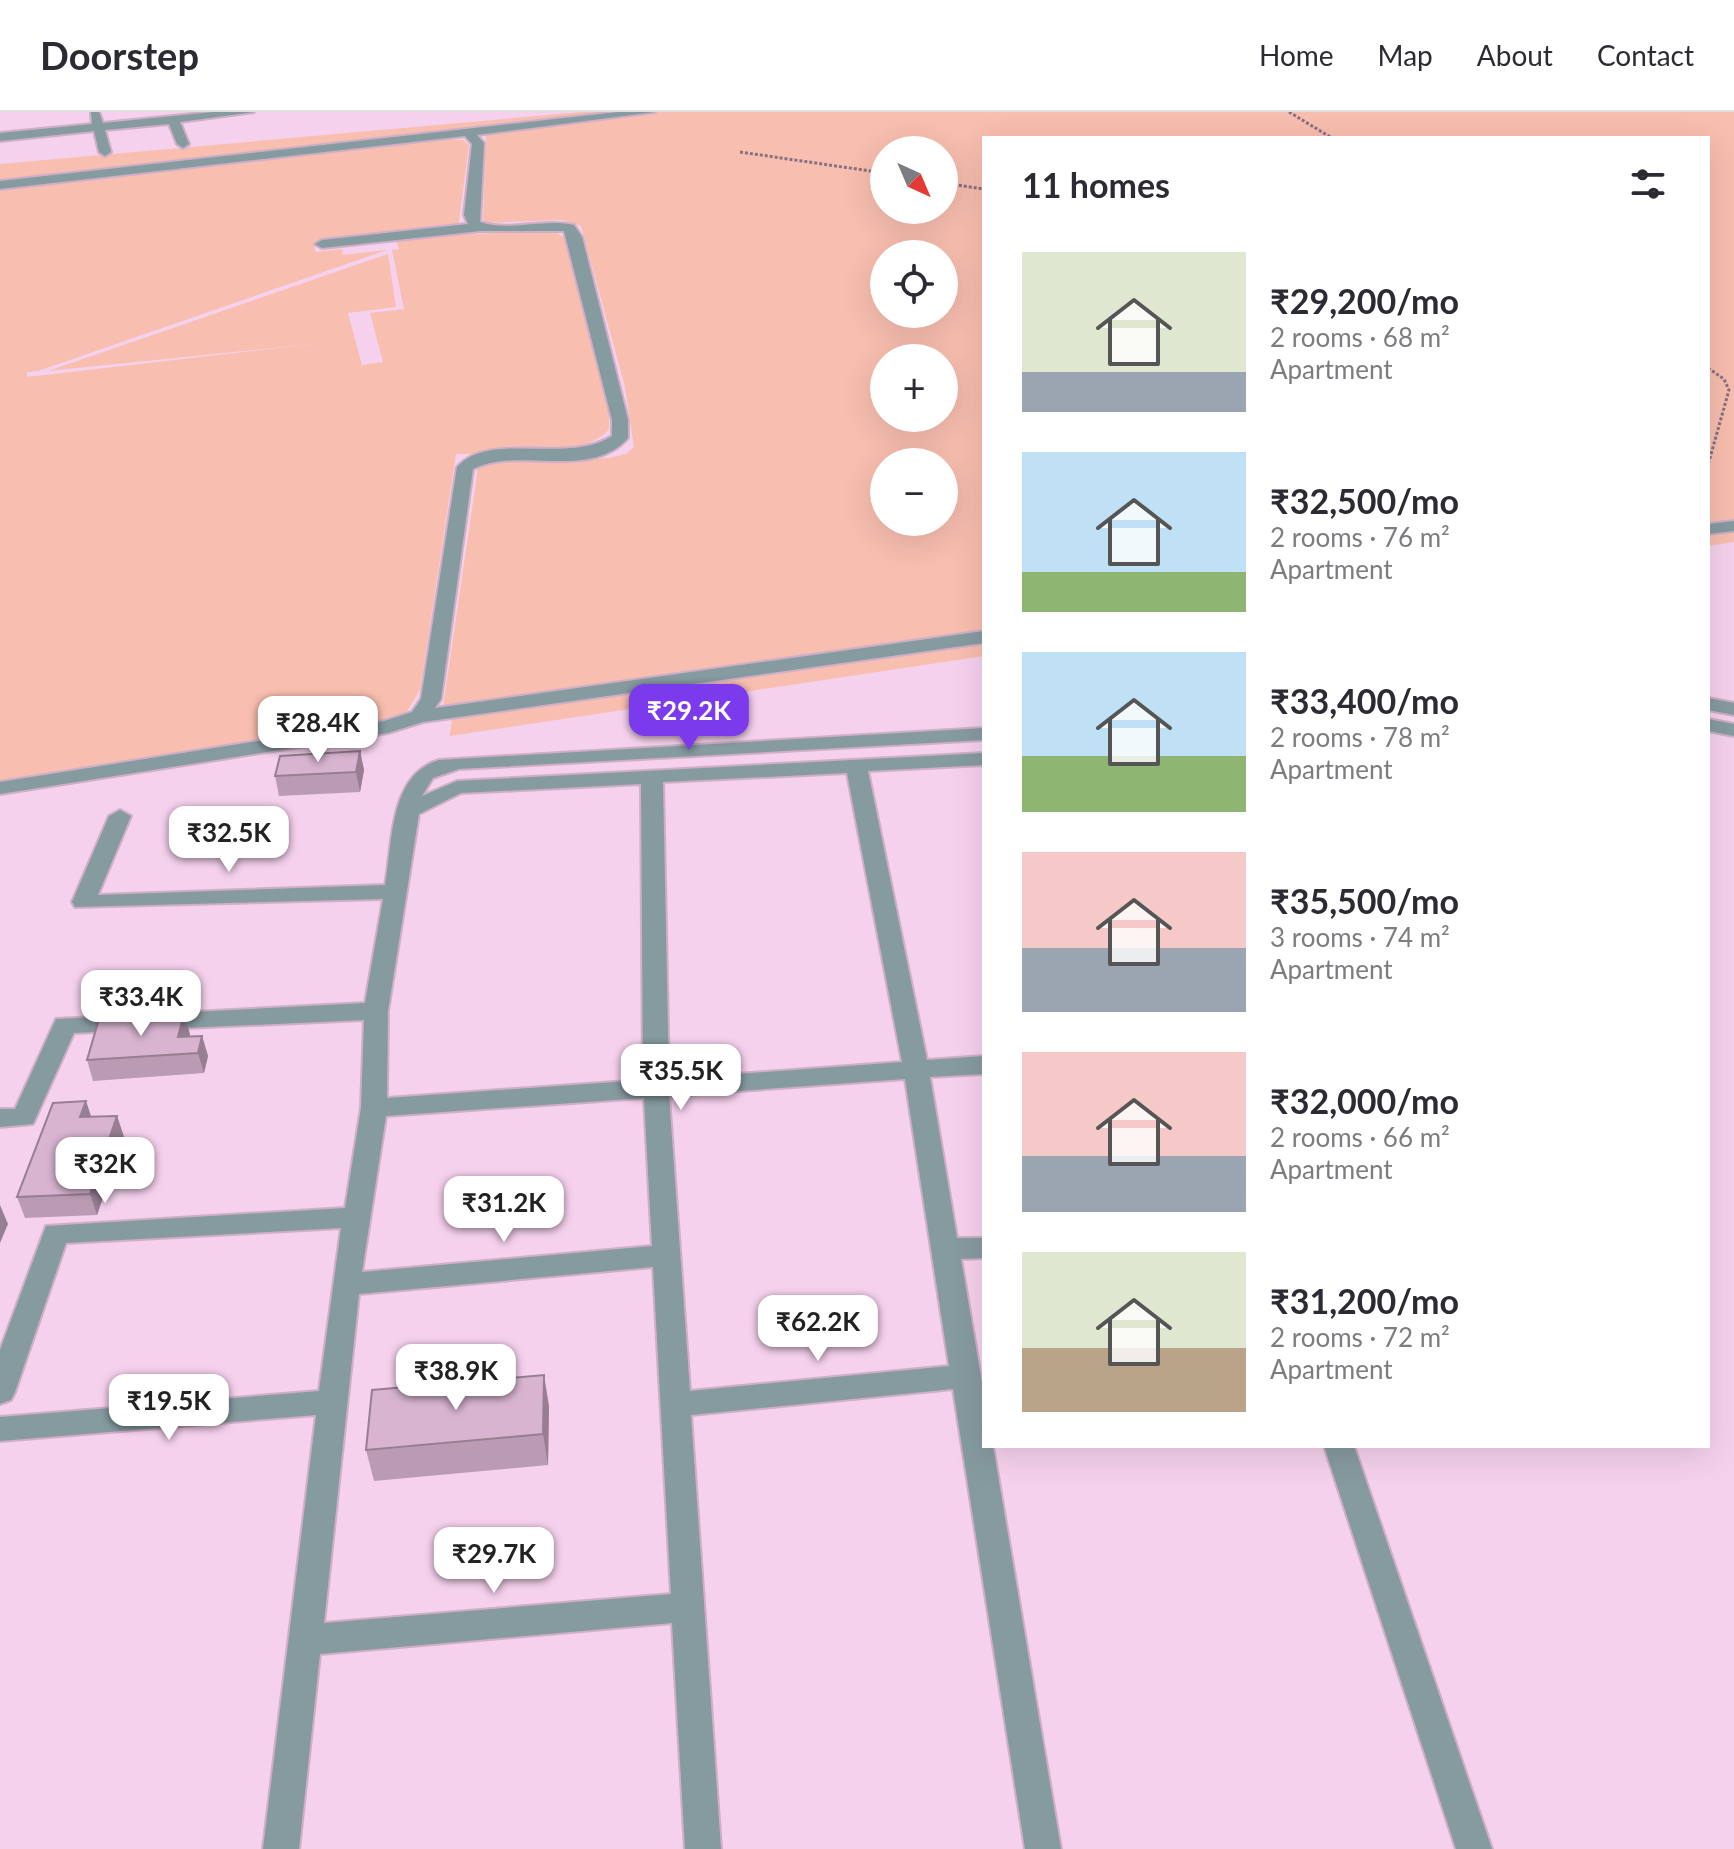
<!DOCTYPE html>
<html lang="en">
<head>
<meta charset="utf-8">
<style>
	:root { --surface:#fff; --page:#f2f2f3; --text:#2b2b33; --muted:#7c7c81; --line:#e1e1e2; --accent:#7c3aed }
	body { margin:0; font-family:Lato,sans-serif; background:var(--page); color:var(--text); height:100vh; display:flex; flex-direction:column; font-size:30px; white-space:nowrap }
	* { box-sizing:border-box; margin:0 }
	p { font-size:26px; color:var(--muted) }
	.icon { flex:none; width:44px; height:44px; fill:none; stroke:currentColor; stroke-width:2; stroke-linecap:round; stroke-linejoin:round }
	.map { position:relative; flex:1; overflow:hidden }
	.panel { position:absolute; left:982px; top:24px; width:728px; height:1312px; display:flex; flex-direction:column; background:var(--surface); border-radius:0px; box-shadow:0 8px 32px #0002 }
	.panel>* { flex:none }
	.needle { width:52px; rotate:136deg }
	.fabs { position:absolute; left:870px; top:24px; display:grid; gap:16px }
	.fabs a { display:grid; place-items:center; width:88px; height:88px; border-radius:50%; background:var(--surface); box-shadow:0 8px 32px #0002; font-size:40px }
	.price { position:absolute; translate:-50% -68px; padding:0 18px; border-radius:16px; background:#fff; color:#222; font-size:26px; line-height:52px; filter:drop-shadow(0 2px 4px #0008) }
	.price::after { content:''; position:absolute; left:50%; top:48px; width:24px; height:18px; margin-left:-12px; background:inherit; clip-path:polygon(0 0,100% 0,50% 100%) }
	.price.selected { background:var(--accent); color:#fff }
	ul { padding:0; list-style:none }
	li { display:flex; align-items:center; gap:24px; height:200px; padding:0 40px }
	li span { display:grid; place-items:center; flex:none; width:224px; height:160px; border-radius:0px; color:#555 }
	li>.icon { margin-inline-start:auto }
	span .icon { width:96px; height:96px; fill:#fffc; stroke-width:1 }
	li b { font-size:34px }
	h2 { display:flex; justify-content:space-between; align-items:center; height:96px; padding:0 40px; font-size:34px }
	header { display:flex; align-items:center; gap:48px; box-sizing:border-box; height:112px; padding:0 40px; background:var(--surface); border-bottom:2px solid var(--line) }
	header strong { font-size:38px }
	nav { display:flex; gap:44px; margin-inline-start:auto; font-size:28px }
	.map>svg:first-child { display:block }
	.green { fill:#f8beaf; fill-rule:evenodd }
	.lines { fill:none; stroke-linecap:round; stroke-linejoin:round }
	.minor-casing { stroke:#cfafc7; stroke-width:4 }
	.path { stroke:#897083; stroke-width:3; stroke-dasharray:3 2; stroke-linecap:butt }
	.minor { fill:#869ba0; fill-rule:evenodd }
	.wall { fill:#ba9bb3 }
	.shaded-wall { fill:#977e92 }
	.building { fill:#d8b4d0; stroke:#977e92; stroke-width:2 }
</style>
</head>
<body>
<header>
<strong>Doorstep</strong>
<nav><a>Home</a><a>Map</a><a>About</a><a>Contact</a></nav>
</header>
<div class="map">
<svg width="1734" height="1737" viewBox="0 0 1734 1737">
	<rect width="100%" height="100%" fill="#f6d1ed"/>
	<g class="green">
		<path d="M582,0H1734V430L1708,434V26H984V544L450,624L453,595H443L478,356L495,351L609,346L626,342L634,335L625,275L581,114L563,108L483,111L486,24L500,18V13L0,70V52ZM884,38H944V98H884ZM884,142H944V202H884ZM884,246H944V306H884ZM884,350H944V410H884Z"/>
		<path d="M446,27L463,28L469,33L458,116L314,130L315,140L342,137L343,143L387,138L38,259L27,260V265L312,232L48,259L388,142L396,195L348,201L362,253L383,250L370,201L404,197L392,138L399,137L395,126L552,118L565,126L609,302V317C585,348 493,341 456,342L420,578L406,601L387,610L0,671V76Z"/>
	</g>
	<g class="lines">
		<g class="minor-casing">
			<g id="minor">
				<path d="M91,0H99L103,11L213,0H254L180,10L189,32L183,36L177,32L169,12L105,18L111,40L105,44L99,40L94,19L0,29V21L92,12Z"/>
				<path d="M618,0H655L477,23L484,31L480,110C510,120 542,106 574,113L582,125L628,308V326C590,369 520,334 473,357L441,587L435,596L984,519V531L423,610L388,621L0,682V670L384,609L412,600L421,587L457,355C491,318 567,353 612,324V308L564,119H481L322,136L315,132L322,128L468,112L464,103L472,32L465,24L0,77V69Z"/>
				<path d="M1734,409V419L1708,422V412Z"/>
				<path d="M1708,586L1734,591V603L1708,598Z"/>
				<path d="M1708,607L1734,612V624L1708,619Z"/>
				<path d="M984,616V628L459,657L433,666L422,684L457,669L984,641V653L868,659L927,948L984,944V962L930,965L957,1126H984V1146L961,1147L984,1283V1334H993L1061,1737H1025L953,1277L691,1303L721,1737H685L672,1511L320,1542L299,1737H263L316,1303L0,1329V1305L319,1279L341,1116L66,1131L15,1280L11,1288L0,1292V1238L46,1114L345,1096L361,996L364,908L74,921L33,1012L0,1015V997H15L56,907L365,891L383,787L75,795L72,790L109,704L120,698L131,704L98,783L385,773C393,730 389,663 439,648ZM847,661L902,950L669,967L663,670ZM641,672L643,968L387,986L388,899L419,702L461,681ZM905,967L949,1254L690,1279L669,984ZM644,986L652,1134L362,1160L386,1004ZM653,1155L671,1482L324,1511L359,1182Z"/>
				<path d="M1324,1334H1354L1492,1737H1456Z"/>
			</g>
		</g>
		<g class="path">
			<path d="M1289,0L1332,26"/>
			<path d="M740,40L884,61"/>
			<path d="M944,71L984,77"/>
			<path d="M1708,256L1724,267L1729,278L1708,353"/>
		</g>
		<use href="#minor" class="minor"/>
	</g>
	<g class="wall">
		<path d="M360,639L364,658L360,680L279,684L275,664Z"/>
		<path d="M190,922L189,924H202L208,944L204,961L93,969L87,948Z"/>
		<path d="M117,1004L124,1025L97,1103L25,1106L17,1085L91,1005Z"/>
		<path d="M549,1294L548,1353L374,1369L366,1338Z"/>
	</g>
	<g class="shaded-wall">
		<path d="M360,639L364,658L360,680L356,660Z"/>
		<path d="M184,902L190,922L185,942L178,925Z"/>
		<path d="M202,924L208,944L204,961L198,941Z"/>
		<path d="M86,989L93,1010L80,1005Z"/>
		<path d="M117,1004L124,1025L97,1103L90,1082Z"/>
		<path d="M0,1093L8,1112L0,1131Z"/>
		<path d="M544,1263L549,1294L548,1353L543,1322Z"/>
	</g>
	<g class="building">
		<path d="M360,639L356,660L275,664L280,644Z"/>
		<path d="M184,902L178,925L202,924L198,941L87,948L99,907Z"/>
		<path d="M86,989L80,1005L117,1004L90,1082L17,1085L53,991Z"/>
		<path d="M544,1263L543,1322L366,1338L372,1278Z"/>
	</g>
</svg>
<div class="fabs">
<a><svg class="needle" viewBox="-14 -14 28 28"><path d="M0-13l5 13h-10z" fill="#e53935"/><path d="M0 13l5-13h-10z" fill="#7c7c81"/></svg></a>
<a><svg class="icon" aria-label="locate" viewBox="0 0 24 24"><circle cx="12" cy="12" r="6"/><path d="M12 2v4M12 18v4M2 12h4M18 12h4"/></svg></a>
<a>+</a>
<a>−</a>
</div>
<b class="price selected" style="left:689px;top:640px">₹29.2K</b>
<b class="price" style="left:318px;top:652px">₹28.4K</b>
<b class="price" style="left:229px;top:762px">₹32.5K</b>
<b class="price" style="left:141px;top:926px">₹33.4K</b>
<b class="price" style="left:681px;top:1000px">₹35.5K</b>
<b class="price" style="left:105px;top:1093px">₹32K</b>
<b class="price" style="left:504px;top:1132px">₹31.2K</b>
<b class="price" style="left:818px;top:1251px">₹62.2K</b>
<b class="price" style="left:456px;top:1300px">₹38.9K</b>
<b class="price" style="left:169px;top:1330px">₹19.5K</b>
<b class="price" style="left:494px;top:1483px">₹29.7K</b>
<section class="panel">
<h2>11 homes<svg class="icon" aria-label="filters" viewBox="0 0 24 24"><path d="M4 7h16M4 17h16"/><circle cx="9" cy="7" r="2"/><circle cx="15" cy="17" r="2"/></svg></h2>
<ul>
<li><span style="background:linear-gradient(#dfe7d0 75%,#9aa5b1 0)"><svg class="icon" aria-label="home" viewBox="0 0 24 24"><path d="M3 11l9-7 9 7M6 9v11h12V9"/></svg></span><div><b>₹29,200/mo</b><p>2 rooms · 68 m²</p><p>Apartment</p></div></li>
<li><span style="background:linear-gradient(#bfe0f5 75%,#8fb573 0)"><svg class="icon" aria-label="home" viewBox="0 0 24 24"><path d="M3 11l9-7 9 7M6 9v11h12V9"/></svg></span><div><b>₹32,500/mo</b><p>2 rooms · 76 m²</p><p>Apartment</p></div></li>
<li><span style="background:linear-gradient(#bfe0f5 65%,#8fb573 0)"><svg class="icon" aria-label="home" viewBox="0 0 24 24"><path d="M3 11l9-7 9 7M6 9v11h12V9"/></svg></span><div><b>₹33,400/mo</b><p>2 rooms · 78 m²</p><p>Apartment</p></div></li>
<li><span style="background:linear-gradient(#f6c9c9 60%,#9aa5b1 0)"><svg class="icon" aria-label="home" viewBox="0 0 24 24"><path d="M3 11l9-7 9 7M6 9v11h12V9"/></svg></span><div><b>₹35,500/mo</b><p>3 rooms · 74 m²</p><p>Apartment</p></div></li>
<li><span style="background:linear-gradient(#f6c9c9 65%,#9aa5b1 0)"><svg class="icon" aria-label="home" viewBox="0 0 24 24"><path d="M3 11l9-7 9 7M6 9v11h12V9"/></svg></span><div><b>₹32,000/mo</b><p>2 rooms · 66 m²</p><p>Apartment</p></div></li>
<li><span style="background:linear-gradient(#dfe7d0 60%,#b9a48a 0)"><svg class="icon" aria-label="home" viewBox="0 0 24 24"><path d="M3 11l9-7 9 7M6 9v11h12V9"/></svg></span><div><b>₹31,200/mo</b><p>2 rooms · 72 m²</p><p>Apartment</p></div></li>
</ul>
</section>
</div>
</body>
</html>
